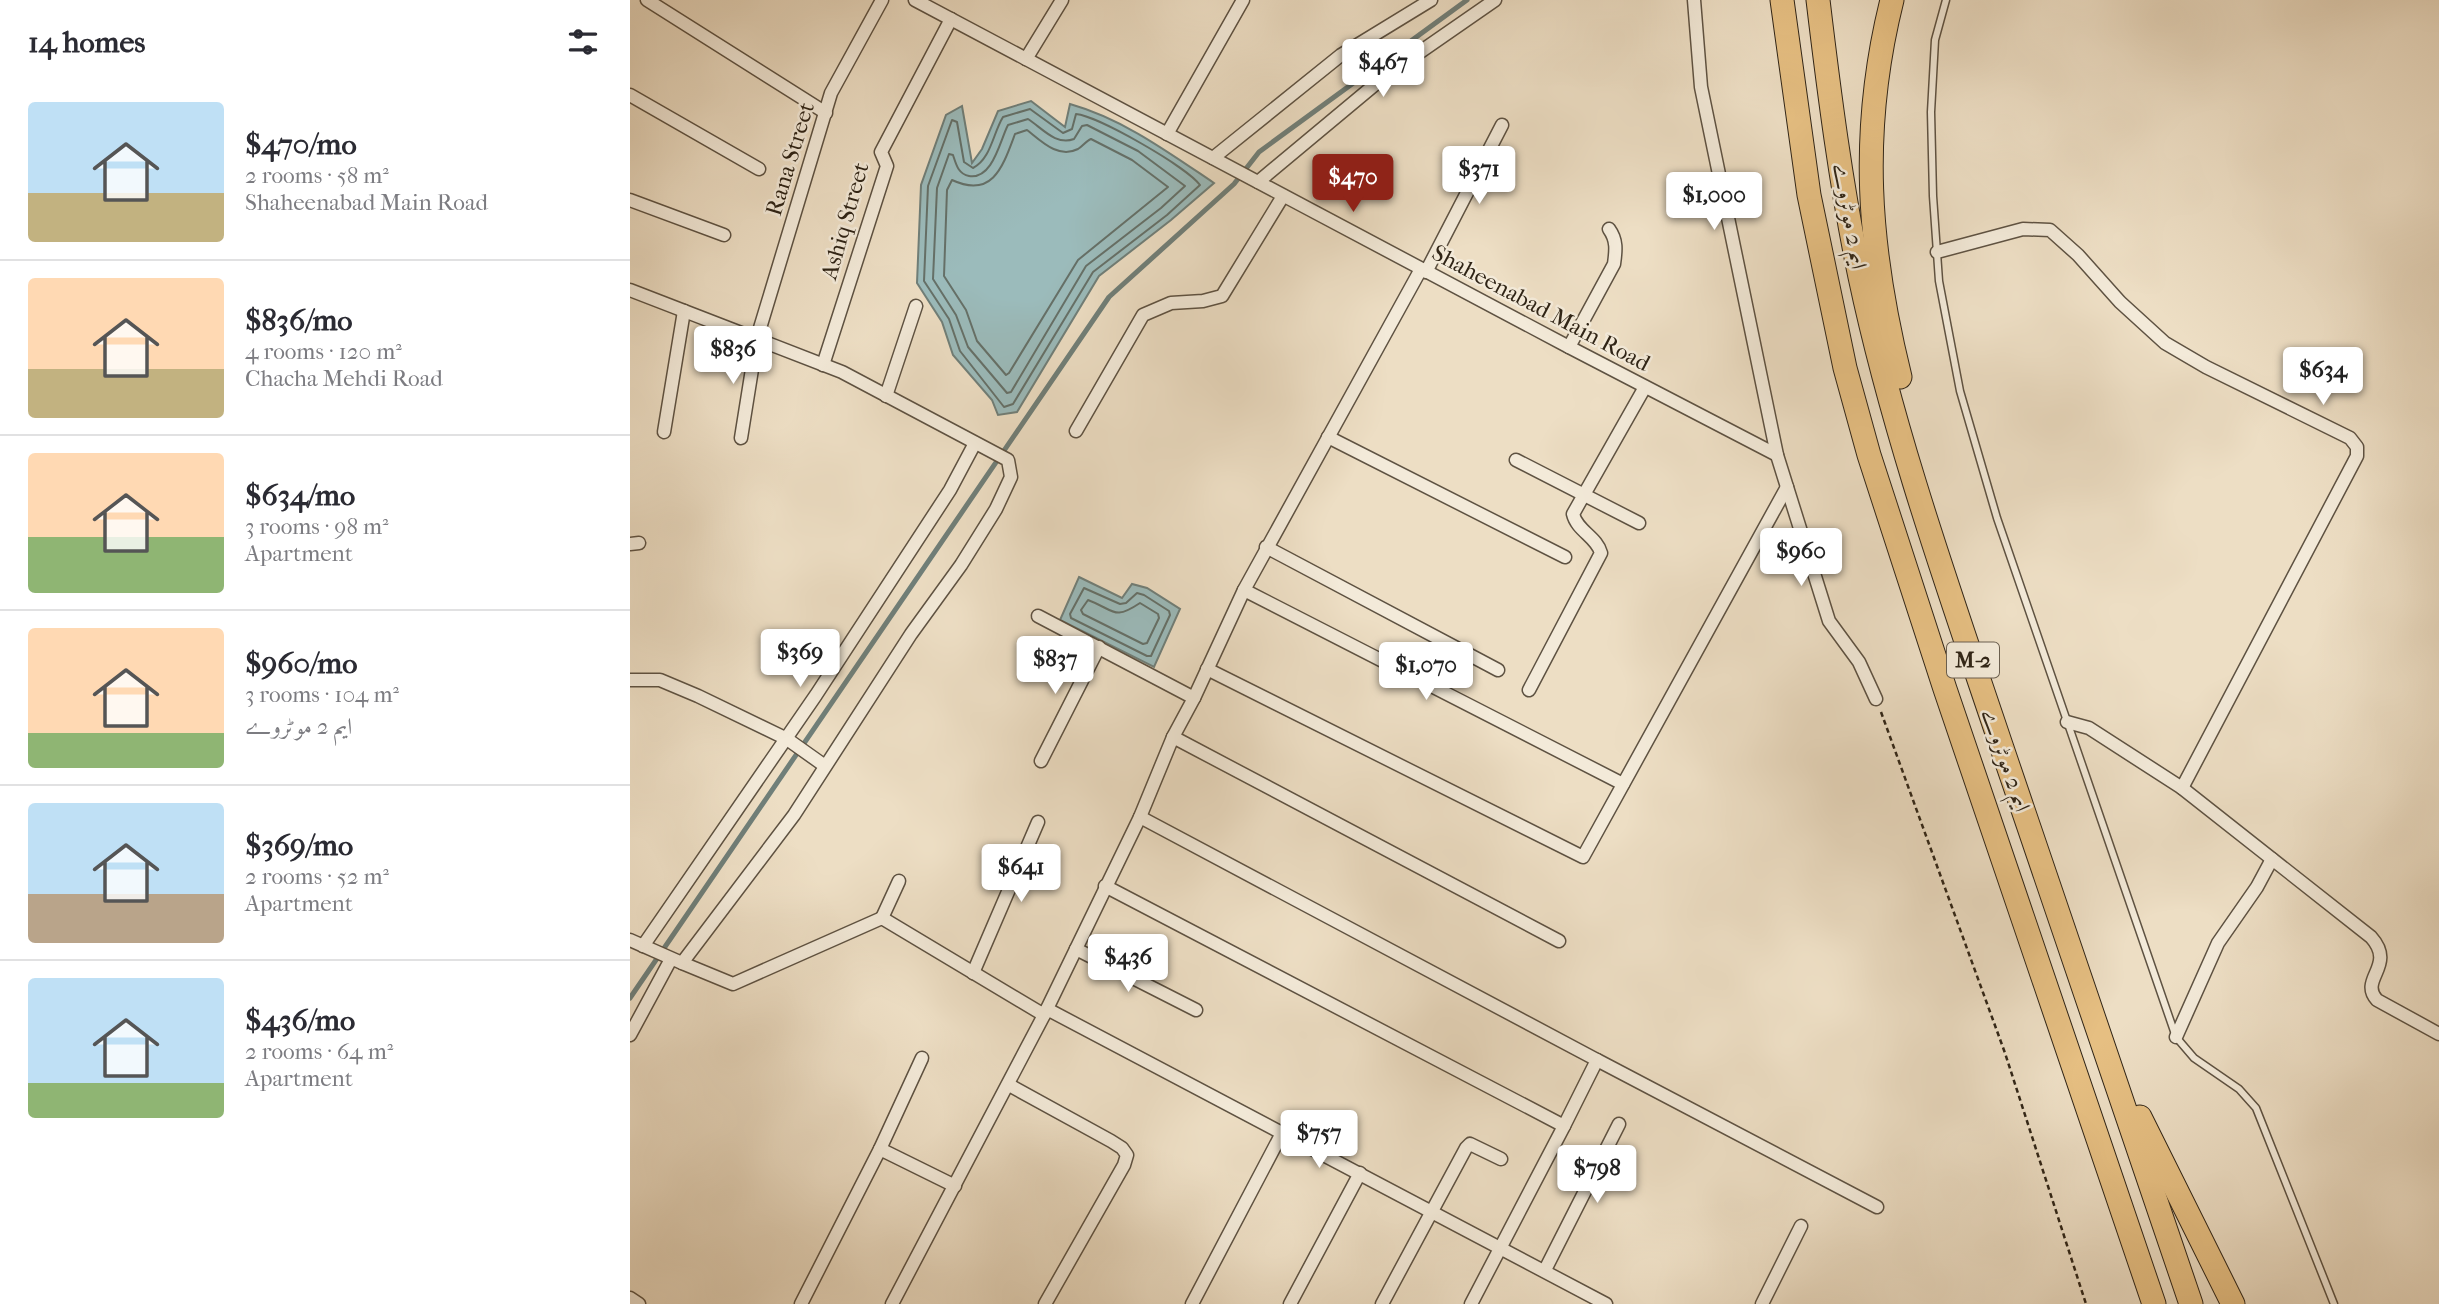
<!DOCTYPE html>
<html lang="en">
<head>
<meta charset="utf-8">
<style>
	:root { --surface:#fff; --page:#f2f2f3; --text:#2b2b33; --muted:#7c7c81; --line:#e1e1e2; --accent:#8f2418 }
	body { margin:0; font-family:"IM FELL French Canon",Amiri,serif; background:var(--page); color:var(--text); height:100vh; display:flex; flex-direction:column; font-size:26px; white-space:nowrap }
	* { box-sizing:border-box; margin:0 }
	p { font-size:23px; color:var(--muted) }
	.icon { flex:none; width:38px; height:38px; fill:none; stroke:currentColor; stroke-width:2; stroke-linecap:round; stroke-linejoin:round }
	.map { position:relative; flex:1; overflow:hidden }
	.sheet { display:flex; flex-direction:column; background:var(--surface); width:630px }
	.sheet>* { flex:none }
	.price { position:absolute; translate:-50% -60px; padding:0 16px; border-radius:7px; background:#fff; color:#222; font-size:23px; line-height:46px; filter:drop-shadow(0 2px 4px #0008) }
	.price::after { content:''; position:absolute; left:50%; top:42px; width:21px; height:16px; margin-left:-10px; background:inherit; clip-path:polygon(0 0,100% 0,50% 100%) }
	.price.active { background:var(--accent); color:#fff }
	ul { padding:0; list-style:none }
	li { display:flex; align-items:center; gap:21px; height:175px; padding:0 28px }
	li+li { border-top:2px solid var(--line) }
	li span { display:grid; place-items:center; flex:none; width:196px; height:140px; border-radius:7px; color:#555 }
	li>.icon { margin-inline-start:auto }
	span .icon { width:84px; height:84px; fill:#fffc; stroke-width:1 }
	li b { font-size:30px }
	h2 { display:flex; justify-content:space-between; align-items:center; height:84px; padding:0 28px; font-size:30px }
	main { display:flex; flex:1; min-height:0 }
	.map>svg:first-child { display:block }
	.water { fill:#9bbbbb; stroke:#707f79; stroke-width:2 }
	.lines { fill:none; stroke-linecap:round; stroke-linejoin:round }
	.shore { stroke:#657068; stroke-width:2 }
	.stream { stroke:#707f79; stroke-width:5 }
	.service-casing { stroke:#5e5242; stroke-width:9 }
	.minor-casing { stroke:#5e5242; stroke-width:15 }
	.motorway-casing { stroke:#2f2416; stroke-width:25 }
	.path { stroke:#2f2416; stroke-width:2.5; stroke-dasharray:5 3.5; stroke-linecap:butt }
	.service { stroke:#f3ead9; stroke-width:6 }
	.minor { stroke:#f3ead9; stroke-width:12 }
	.motorway { stroke:#e6bf82; stroke-width:23 }
	.labels { text-anchor:middle; dominant-baseline:central; stroke-width:5; stroke-linejoin:round; paint-order:stroke }
	.shield { fill:#f3ead9; stroke:#6a5f50; stroke-width:2 }
	.shield-label { font-size:21px; font-weight:bold; fill:#2f2416 }
	.street-label { font-size:23px; fill:#2f2416; stroke:#f3ead9 }
</style>
</head>
<body>
<main>
<section class="sheet">
<h2>14 homes<svg class="icon" aria-label="filters" viewBox="0 0 24 24"><path d="M4 7h16M4 17h16"/><circle cx="9" cy="7" r="2"/><circle cx="15" cy="17" r="2"/></svg></h2>
<ul>
<li><span style="background:linear-gradient(#bfe0f5 65%,#c2b280 0)"><svg class="icon" aria-label="home" viewBox="0 0 24 24"><path d="M3 11l9-7 9 7M6 9v11h12V9"/></svg></span><div><b>$470/mo</b><p>2 rooms · 58 m²</p><p>Shaheenabad Main Road</p></div></li>
<li><span style="background:linear-gradient(#ffd9b3 65%,#c2b280 0)"><svg class="icon" aria-label="home" viewBox="0 0 24 24"><path d="M3 11l9-7 9 7M6 9v11h12V9"/></svg></span><div><b>$836/mo</b><p>4 rooms · 120 m²</p><p>Chacha Mehdi Road</p></div></li>
<li><span style="background:linear-gradient(#ffd9b3 60%,#8fb573 0)"><svg class="icon" aria-label="home" viewBox="0 0 24 24"><path d="M3 11l9-7 9 7M6 9v11h12V9"/></svg></span><div><b>$634/mo</b><p>3 rooms · 98 m²</p><p>Apartment</p></div></li>
<li><span style="background:linear-gradient(#ffd9b3 75%,#8fb573 0)"><svg class="icon" aria-label="home" viewBox="0 0 24 24"><path d="M3 11l9-7 9 7M6 9v11h12V9"/></svg></span><div><b>$960/mo</b><p>3 rooms · 104 m²</p><p>ایم 2 موٹروے</p></div></li>
<li><span style="background:linear-gradient(#bfe0f5 65%,#b9a48a 0)"><svg class="icon" aria-label="home" viewBox="0 0 24 24"><path d="M3 11l9-7 9 7M6 9v11h12V9"/></svg></span><div><b>$369/mo</b><p>2 rooms · 52 m²</p><p>Apartment</p></div></li>
<li><span style="background:linear-gradient(#bfe0f5 75%,#8fb573 0)"><svg class="icon" aria-label="home" viewBox="0 0 24 24"><path d="M3 11l9-7 9 7M6 9v11h12V9"/></svg></span><div><b>$436/mo</b><p>2 rooms · 64 m²</p><p>Apartment</p></div></li>
</ul>
</section>
<div class="map">
<svg width="1809" height="1304" viewBox="0 0 1809 1304">
	<rect width="100%" height="100%" fill="#eddec4"/>
	<filter id="stains"><feTurbulence type="fractalNoise" baseFrequency=".00286" numOctaves="4"/><feColorMatrix values="0 0 0 0 .2 0 0 0 0 .09 0 0 0 0 .02 0 0 0 .5 -.17"/></filter>
	<radialGradient id="worn" r=".72"><stop offset=".6" stop-color="#630" stop-opacity="0"/><stop offset="1" stop-color="#630" stop-opacity=".3"/></radialGradient>
	<g class="water">
		<path d="M401,101L435,127L440,104C493,119 538,152 584,183L541,220L469,276L387,412L368,415L362,400L323,355L312,322L287,283L291,185L316,115L332,106L342,163L352,149L368,111Z"/>
		<path d="M449,577L492,598L502,584L517,588L550,609L524,667L430,620Z"/>
	</g>
	<g class="lines">
		<g class="shore">
			<path d="M400,109L433,133L442,129L446,114C468,116 557,167 570,185L537,215L463,272L383,404L374,407L330,351L319,319L294,281L298,186L322,120L327,122L334,162L343,168C361,159 363,133 373,117Z"/>
			<path d="M398,119C412,128 426,146 444,139L452,126L457,125L508,151L555,186L531,208L456,266L381,392L377,393L338,347L326,315L303,279L307,188L319,154L323,155C326,164 328,174 339,176C363,180 370,140 378,125Z"/>
			<path d="M397,130C411,141 428,159 448,149C453,146 456,141 461,139L502,160L538,187L448,260L379,373L376,375L347,341L336,310L314,276L317,190L322,180C363,199 373,166 385,134Z"/>
			<path d="M454,588L490,604L496,603L507,593L514,595L539,611L540,615L521,656H517L441,618L440,614Z"/>
			<path d="M458,600C485,610 483,621 510,603L528,614L529,618L517,643L513,644L453,614L451,610Z"/>
		</g>
		<path class="stream" d="M0,998L479,297L604,184L629,152L837,0"/>
		<g class="service-casing">
			<path id="service" d="M1316,0L1305,40L1301,112L1303,196L1309,281L1330,391L1367,518L1546,1037L1564,1058L1609,1089L1626,1108L1704,1304"/>
		</g>
		<g class="minor-casing">
			<g id="minor">
				<path d="M17,0L196,113"/>
				<path d="M285,0L939,347L1147,455"/>
				<path d="M1064,0L1071,87L1147,455L1199,621L1229,662L1246,699"/>
				<path d="M396,59L432,0"/>
				<path d="M0,95L129,169"/>
				<path d="M537,134L613,0"/>
				<path d="M583,158L711,55L801,0"/>
				<path d="M628,182L754,77L865,0"/>
				<path d="M0,200L94,235"/>
				<path d="M1307,252L1393,229L1420,230L1448,255L1490,302L1535,343L1576,367L1720,438L1727,447V456L1552,788"/>
				<path d="M796,272L872,125"/>
				<path d="M0,290L212,372L378,460L381,477L366,509L331,565L281,634L164,815L52,963L0,940"/>
				<path d="M939,347L984,264C986,250 987,240 979,229"/>
				<path d="M193,365L257,166L251,152L321,19"/>
				<path d="M256,396L286,306"/>
				<path d="M446,431L513,315L541,303L573,301L592,296L653,196"/>
				<path d="M34,432L54,311"/>
				<path d="M698,437L935,557"/>
				<path d="M111,438L127,338L201,93L252,0"/>
				<path d="M886,460L1009,523"/>
				<path d="M0,544L9,543"/>
				<path d="M636,547L868,670"/>
				<path d="M614,590L993,784"/>
				<path d="M408,616L564,698"/>
				<path d="M577,669L953,857L1157,487"/>
				<path d="M0,680H30L68,696L157,739L195,766"/>
				<path d="M899,690L971,553C967,537 947,531 943,514L1015,387"/>
				<path d="M1437,722L1459,728L1552,788L1741,937C1767,966 1728,979 1747,1000L1809,1034"/>
				<path d="M543,737L929,941"/>
				<path d="M411,761L469,647"/>
				<path d="M510,817L967,1060L934,1126"/>
				<path d="M475,886L934,1126L841,1304"/>
				<path d="M252,918L269,881"/>
				<path d="M13,946L186,695L320,490L345,443"/>
				<path d="M446,949L566,1010"/>
				<path d="M52,963L103,984L252,918L414,1015"/>
				<path d="M343,973L408,822"/>
				<path d="M417,1009L976,1304"/>
				<path d="M0,1035L41,959"/>
				<path d="M1546,1037L1588,943L1627,887L1642,859"/>
				<path d="M967,1060L1247,1207"/>
				<path d="M379,1085L481,1141L492,1148L497,1155L494,1165L415,1304"/>
				<path d="M250,1149L292,1058"/>
				<path d="M915,1270L989,1124"/>
				<path d="M0,1298L9,1304"/>
				<path d="M171,1304L250,1149L325,1186"/>
				<path d="M262,1304L414,1015L510,817L543,737L564,698L614,590L791,269"/>
				<path d="M562,1304L652,1133"/>
				<path d="M660,1304L730,1173"/>
				<path d="M752,1304L836,1148L840,1144L871,1159"/>
				<path d="M1132,1304L1171,1226"/>
			</g>
		</g>
		<g class="motorway-casing">
			<g id="motorway">
				<path d="M1152,0L1179,195L1215,368L1239,455L1315,689L1524,1304"/>
				<path d="M1188,0C1199,92 1211,186 1230,277C1264,437 1320,593 1372,748C1435,933 1499,1118 1561,1304"/>
				<path d="M1262,0C1229,132 1238,247 1270,377"/>
				<path d="M1510,1117L1603,1304"/>
			</g>
		</g>
		<path class="path" d="M1251,712L1375,1053L1456,1304"/>
		<use href="#service" class="service"/>
		<use href="#minor" class="minor"/>
		<use href="#motorway" class="motorway"/>
	</g>
	<g class="labels">
		<rect class="shield" x="1317" y="642.5" width="52" height="35" rx="5"/>
		<g class="shield-label">
			<text x="1343" y="660">M-2</text>
		</g>
		<g class="street-label">
			<text transform="translate(160 159) rotate(-73)">Rana Street</text>
			<text transform="translate(1220 216) rotate(80)">ایم 2 موٹروے</text>
			<text transform="translate(215 221) rotate(-74)">Ashiq Street</text>
			<text transform="translate(911 308) rotate(28)">Shaheenabad Main Road</text>
			<text transform="translate(1376 760) rotate(71)">ایم 2 موٹروے</text>
		</g>
	</g>
	<rect width="100%" height="100%" filter="url(#stains)"/>
	<rect width="100%" height="100%" fill="url(#worn)"/>
</svg>
<b class="price" style="left:753px;top:99px">$467</b>
<b class="price" style="left:849px;top:206px">$371</b>
<b class="price active" style="left:723px;top:214px">$470</b>
<b class="price" style="left:1084px;top:232px">$1,000</b>
<b class="price" style="left:103px;top:386px">$836</b>
<b class="price" style="left:1693px;top:407px">$634</b>
<b class="price" style="left:1171px;top:588px">$960</b>
<b class="price" style="left:170px;top:689px">$369</b>
<b class="price" style="left:425px;top:696px">$837</b>
<b class="price" style="left:796px;top:702px">$1,070</b>
<b class="price" style="left:391px;top:904px">$641</b>
<b class="price" style="left:498px;top:994px">$436</b>
<b class="price" style="left:689px;top:1170px">$757</b>
<b class="price" style="left:967px;top:1205px">$798</b>
</div>
</main>
</body>
</html>
